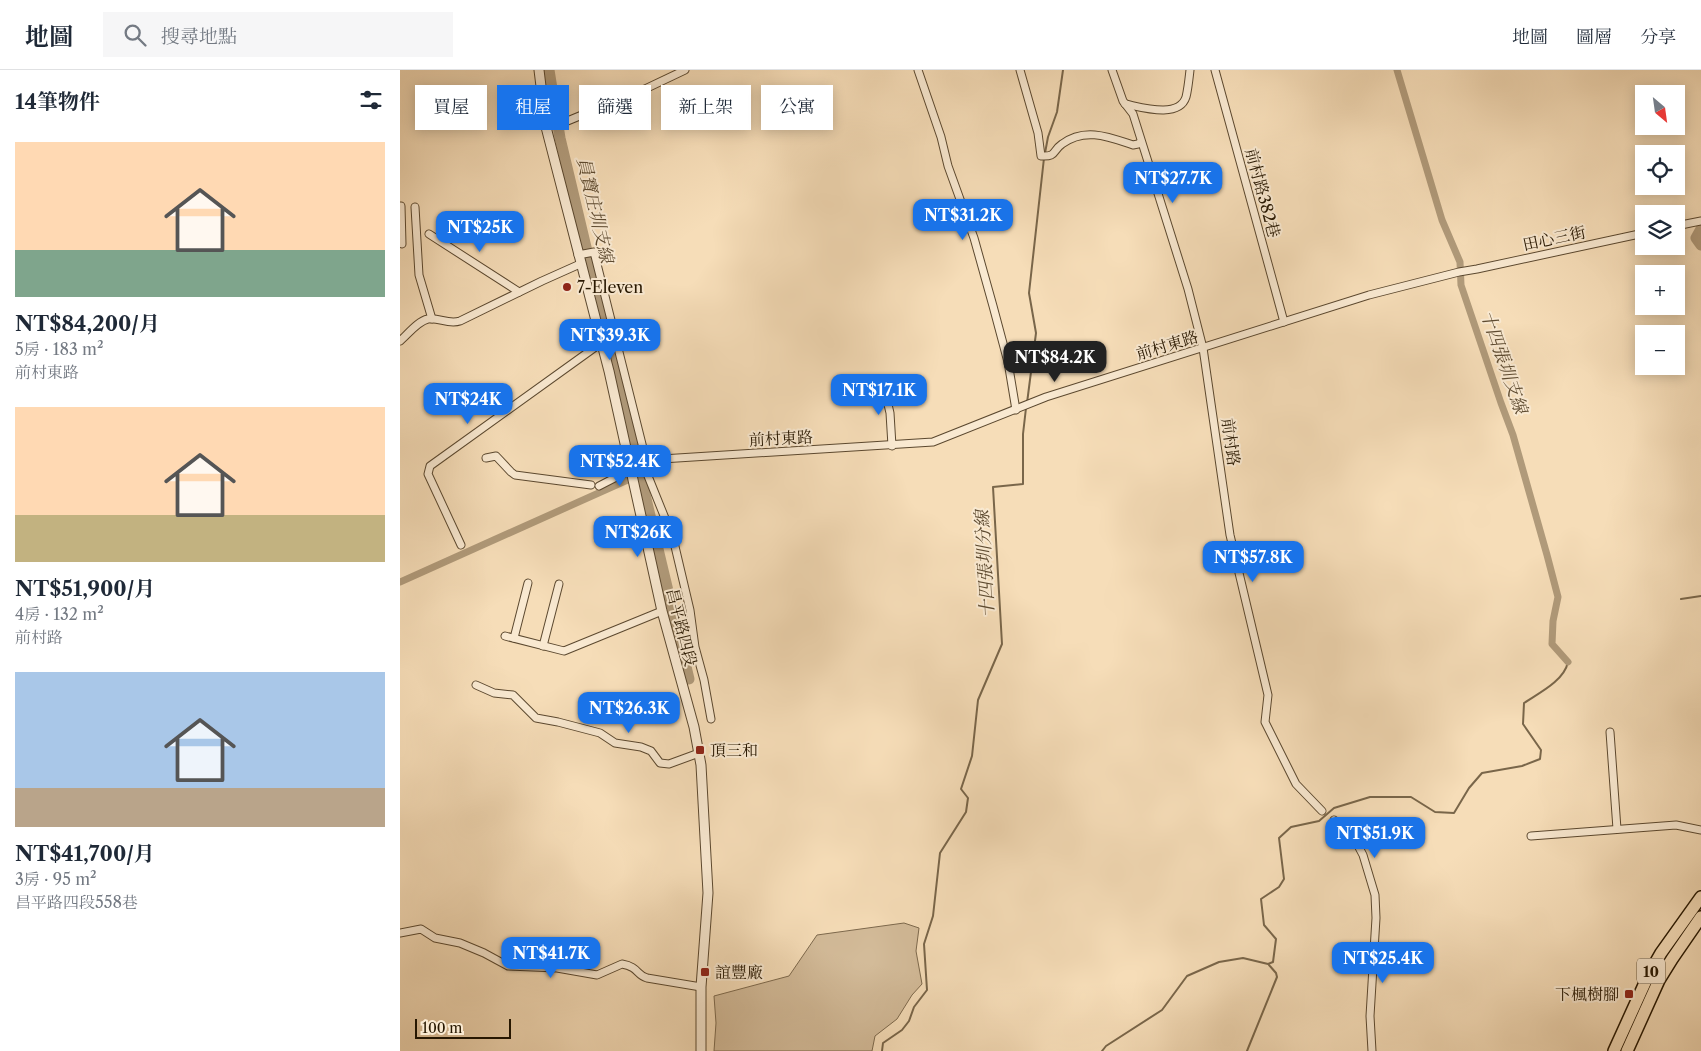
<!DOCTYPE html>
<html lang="zh-TW">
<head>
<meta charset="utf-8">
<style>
	:root { --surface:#fff; --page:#f6f6f7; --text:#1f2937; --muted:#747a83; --line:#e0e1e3; --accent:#1a73e8 }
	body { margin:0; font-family:"Libre Caslon Text","Noto Serif TC",serif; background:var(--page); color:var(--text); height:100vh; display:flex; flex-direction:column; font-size:19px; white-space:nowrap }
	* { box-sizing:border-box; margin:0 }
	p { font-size:16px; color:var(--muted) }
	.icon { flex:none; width:28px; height:28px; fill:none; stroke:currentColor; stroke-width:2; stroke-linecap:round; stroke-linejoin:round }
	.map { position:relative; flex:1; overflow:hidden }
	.drawer { display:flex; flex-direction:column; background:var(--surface); width:400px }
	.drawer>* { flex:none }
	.top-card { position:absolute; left:15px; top:15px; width:475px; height:45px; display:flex; gap:10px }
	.needle { width:32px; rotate:151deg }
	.tools { position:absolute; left:1235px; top:15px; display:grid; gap:10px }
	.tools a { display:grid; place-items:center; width:50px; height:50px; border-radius:0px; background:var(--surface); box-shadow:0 2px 12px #0003; font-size:25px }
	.scale { position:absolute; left:15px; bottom:12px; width:96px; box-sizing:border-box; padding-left:5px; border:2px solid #271701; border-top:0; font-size:14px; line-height:18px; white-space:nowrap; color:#271701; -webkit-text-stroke:4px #f9e9d1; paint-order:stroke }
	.price { position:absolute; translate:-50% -42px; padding:0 11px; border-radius:10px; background:var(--accent); color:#fff; font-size:16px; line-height:32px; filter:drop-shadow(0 1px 2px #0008) }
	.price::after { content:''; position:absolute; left:50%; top:30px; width:15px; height:11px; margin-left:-8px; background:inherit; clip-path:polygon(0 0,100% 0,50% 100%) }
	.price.selected { background:#222; color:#fff }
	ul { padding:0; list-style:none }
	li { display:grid; align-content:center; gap:10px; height:265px; padding:0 15px }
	li span { display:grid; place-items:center; height:155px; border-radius:0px; color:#555 }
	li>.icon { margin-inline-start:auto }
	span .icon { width:90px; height:90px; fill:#fffc; stroke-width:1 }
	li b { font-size:21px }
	h2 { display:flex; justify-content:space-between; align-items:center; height:60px; padding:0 15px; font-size:21px }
	.tag { padding:0 18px; border-radius:0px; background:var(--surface); box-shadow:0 2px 12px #0003; font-size:18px; line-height:45px }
	.tag.selected { background:var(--accent); color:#fff }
	header { display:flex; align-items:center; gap:30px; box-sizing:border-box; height:70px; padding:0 25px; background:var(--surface); border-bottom:1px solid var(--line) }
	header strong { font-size:24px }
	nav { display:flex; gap:28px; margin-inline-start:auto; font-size:18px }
	.search { width:350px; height:45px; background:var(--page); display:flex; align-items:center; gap:12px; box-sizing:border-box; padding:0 18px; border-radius:0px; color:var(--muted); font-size:19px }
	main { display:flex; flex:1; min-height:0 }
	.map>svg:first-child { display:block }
	.green { fill:#d3bb99; stroke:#7d694d }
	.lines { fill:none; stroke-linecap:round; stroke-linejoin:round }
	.stream { stroke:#79664a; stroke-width:2 }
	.canal { stroke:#b09a7a; stroke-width:7 }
	.river { stroke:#b09a7a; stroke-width:11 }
	.minor-casing { stroke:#5b482f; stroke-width:9 }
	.tertiary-casing { stroke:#5b482f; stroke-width:11 }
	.primary-casing { stroke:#271701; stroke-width:14 }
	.minor { stroke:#f9e9d1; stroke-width:7 }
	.tertiary { stroke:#f9e9d1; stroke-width:9 }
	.primary { stroke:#f6ddb8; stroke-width:11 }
	.poi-dot { fill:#8f2418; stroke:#f9e9d1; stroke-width:2 }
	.labels { text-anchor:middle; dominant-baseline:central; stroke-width:4; stroke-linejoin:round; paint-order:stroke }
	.shield { fill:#f9e9d1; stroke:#66563f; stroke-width:1 }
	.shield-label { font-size:15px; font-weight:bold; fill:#271701 }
	.street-label { font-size:16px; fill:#271701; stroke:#f9e9d1 }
	.poi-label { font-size:16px; fill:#271701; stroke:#f9e9d1; text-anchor:start }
	.water-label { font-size:18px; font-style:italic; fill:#5e4b31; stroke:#f9e9d1 }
</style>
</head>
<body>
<header>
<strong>地圖</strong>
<div class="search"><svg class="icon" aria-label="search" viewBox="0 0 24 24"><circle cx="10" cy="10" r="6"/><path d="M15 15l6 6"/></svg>搜尋地點</div>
<nav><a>地圖</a><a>圖層</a><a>分享</a></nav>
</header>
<main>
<section class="drawer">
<h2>14筆物件<svg class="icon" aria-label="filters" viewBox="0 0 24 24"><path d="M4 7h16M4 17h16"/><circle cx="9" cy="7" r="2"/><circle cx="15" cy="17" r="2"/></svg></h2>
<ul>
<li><span style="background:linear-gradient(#ffd9b3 70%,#7fa58c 0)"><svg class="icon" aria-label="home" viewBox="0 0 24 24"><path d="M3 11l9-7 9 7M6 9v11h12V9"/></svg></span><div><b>NT$84,200/月</b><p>5房 · 183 m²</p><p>前村東路</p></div></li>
<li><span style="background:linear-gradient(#ffd9b3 70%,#c2b280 0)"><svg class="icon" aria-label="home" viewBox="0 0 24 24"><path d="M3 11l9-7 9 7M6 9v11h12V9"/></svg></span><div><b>NT$51,900/月</b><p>4房 · 132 m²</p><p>前村路</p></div></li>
<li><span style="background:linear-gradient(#a9c7e8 75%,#b9a48a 0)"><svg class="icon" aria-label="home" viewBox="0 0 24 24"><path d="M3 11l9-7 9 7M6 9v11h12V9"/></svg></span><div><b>NT$41,700/月</b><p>3房 · 95 m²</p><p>昌平路四段558巷</p></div></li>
</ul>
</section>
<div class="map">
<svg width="1301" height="981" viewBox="0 0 1301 981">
	<rect width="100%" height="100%" fill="#f6ddb8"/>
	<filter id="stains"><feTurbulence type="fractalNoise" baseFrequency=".004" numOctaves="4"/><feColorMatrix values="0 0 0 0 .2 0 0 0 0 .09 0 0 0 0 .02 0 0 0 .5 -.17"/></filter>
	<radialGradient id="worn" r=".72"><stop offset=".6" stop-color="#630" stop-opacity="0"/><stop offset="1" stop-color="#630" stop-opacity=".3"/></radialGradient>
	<path class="green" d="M504,853L519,858L516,881L522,914L512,925L497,949L475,966L472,981H314L316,953L314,926L389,906L417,865Z"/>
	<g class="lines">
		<g class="stream">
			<path d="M645,83L648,67L657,42L663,0"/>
			<path d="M627,333L636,263L629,223L644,88"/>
			<path d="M1281,529L1301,526"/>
			<path d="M482,981L483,973L502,960L509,951L514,937L527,920L524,874L533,846L540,783L566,742L568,728L561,719L572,686L578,630L602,574L593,417L623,414V364L626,338"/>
			<path d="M702,981L706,976L762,940L787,906L819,892L843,888L868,894L873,892L876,869L864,855L861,829L879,817L884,809L879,768L891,757L919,751L934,738L970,727H1011L1035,742L1054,743L1069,718L1082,703L1122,696L1140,689L1141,680L1123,654L1124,633C1139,623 1164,611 1168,592"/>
			<path d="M847,981L877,907L876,903L869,895"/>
		</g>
		<g class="canal">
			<path d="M997,0L1042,150L1060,192L1061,215L1101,333L1113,365L1147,485L1158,527L1153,551L1152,574L1168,592"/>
			<path d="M0,512L241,404"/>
		</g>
		<g class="river">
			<path d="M149,0L160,68L289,609"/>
			<path d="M1301,159L1296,168L1301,175"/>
		</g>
		<g class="minor-casing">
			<g id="minor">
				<path d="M518,0L541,67L548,96L574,168L593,236L608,292L616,340"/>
				<path d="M620,0L638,63L641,86C657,87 652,81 662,74C685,57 709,67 733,75L738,74L741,72"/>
				<path d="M712,0L723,31L733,44L788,219L803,278L830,465L868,625L865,652L896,714L922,741"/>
				<path d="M815,0L884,252"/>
				<path d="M725,34C741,37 779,49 786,27C788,19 789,9 790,0"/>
				<path d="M146,57L165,52L245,19L285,0"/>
				<path d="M1,136L2,174"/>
				<path d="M15,137L19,205L32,249"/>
				<path d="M1276,156L1301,151"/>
				<path d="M29,164L119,222"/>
				<path d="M178,185L194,182L246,390L248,406L273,468L290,540L295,577L304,610L311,649"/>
				<path d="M0,271C8,264 18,251 28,249C39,247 48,255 60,251L142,211L180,194"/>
				<path d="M483,313L490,343L492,376"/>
				<path d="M86,388L96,386L111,402L115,405L191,415"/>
				<path d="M246,390L533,372L646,327L969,225L1059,202L1077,199L1244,163"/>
				<path d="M199,416L230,400"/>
				<path d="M61,475L28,404L30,396L201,273"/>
				<path d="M105,566L164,581L262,541"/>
				<path d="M114,568L128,513"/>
				<path d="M143,576L159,514"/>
				<path d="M76,615L94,623L113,625L136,648L158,652L200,663L215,673L241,677L251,681L260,693L269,694L299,683"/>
				<path d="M1210,662L1217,759"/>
				<path d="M934,750L953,766L963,785L975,825L976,848L970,946L972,981"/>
				<path d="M1131,766L1276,755L1301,760"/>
				<path d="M0,863L21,859L35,868L60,873L84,883L108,896L157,898L197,905L222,894C239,897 236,905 247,908L301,917"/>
			</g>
		</g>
		<g class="tertiary-casing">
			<path id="tertiary" d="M139,0L146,57L209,301L262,541L294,657L301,695L308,823L301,917V981"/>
		</g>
		<g class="primary-casing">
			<g id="primary">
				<path d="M1214,981L1249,904L1261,883L1301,827"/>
				<path d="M1227,981L1259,910L1272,889L1301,847"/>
			</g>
		</g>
		<use href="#minor" class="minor"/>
		<use href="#tertiary" class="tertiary"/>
		<use href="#primary" class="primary"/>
	</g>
	<g class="poi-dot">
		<circle cx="167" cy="217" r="5"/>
		<rect x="295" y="675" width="10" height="10" rx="2.5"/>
		<rect x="300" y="897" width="10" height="10" rx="2.5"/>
		<rect x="1224" y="919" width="10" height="10" rx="2.5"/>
	</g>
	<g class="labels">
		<rect class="shield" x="1237" y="888.5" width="28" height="25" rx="4"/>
		<g class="shield-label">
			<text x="1251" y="901">10</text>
		</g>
		<g class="street-label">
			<text transform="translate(863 123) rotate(75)">前村路382巷</text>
			<text transform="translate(1154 168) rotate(-12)">田心三街</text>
			<text transform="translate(767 275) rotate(-17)">前村東路</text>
			<text transform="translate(381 368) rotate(-3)">前村東路</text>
			<text transform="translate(831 372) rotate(82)">前村路</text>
			<text transform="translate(282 557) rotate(76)">昌平路四段</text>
		</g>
		<g class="poi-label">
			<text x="177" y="217">7-Eleven</text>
			<text x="310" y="680">頂三和</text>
			<text x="315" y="902">誼豐廠</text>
			<text x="1219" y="924" text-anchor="end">下楓樹腳</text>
		</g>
		<g class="water-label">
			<text transform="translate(195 140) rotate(77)">員寶庄圳支線</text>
			<text transform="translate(1104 292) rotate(71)">十四張圳支線</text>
			<text transform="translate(585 494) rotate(-93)">十四張圳分線</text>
		</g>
	</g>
	<rect width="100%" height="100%" filter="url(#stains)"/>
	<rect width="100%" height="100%" fill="url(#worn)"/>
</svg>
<div class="tools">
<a><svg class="needle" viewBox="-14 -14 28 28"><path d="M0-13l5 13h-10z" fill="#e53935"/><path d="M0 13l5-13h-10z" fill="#747a83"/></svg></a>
<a><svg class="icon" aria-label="locate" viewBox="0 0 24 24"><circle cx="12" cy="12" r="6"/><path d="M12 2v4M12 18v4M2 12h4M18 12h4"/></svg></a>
<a><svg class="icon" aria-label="layers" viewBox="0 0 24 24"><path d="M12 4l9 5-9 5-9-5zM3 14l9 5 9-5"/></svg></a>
<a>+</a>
<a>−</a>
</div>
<div class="scale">100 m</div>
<b class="price" style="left:773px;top:134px">NT$27.7K</b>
<b class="price" style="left:563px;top:171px">NT$31.2K</b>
<b class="price" style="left:80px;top:183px">NT$25K</b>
<b class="price" style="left:210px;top:291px">NT$39.3K</b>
<b class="price selected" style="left:655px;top:313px">NT$84.2K</b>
<b class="price" style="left:479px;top:346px">NT$17.1K</b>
<b class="price" style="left:68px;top:355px">NT$24K</b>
<b class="price" style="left:220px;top:417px">NT$52.4K</b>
<b class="price" style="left:238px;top:488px">NT$26K</b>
<b class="price" style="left:853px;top:513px">NT$57.8K</b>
<b class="price" style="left:229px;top:664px">NT$26.3K</b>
<b class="price" style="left:975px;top:789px">NT$51.9K</b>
<b class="price" style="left:151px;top:909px">NT$41.7K</b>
<b class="price" style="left:983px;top:914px">NT$25.4K</b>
<div class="top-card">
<a class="tag">買屋</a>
<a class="tag selected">租屋</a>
<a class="tag">篩選</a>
<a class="tag">新上架</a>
<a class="tag">公寓</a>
</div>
</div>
</main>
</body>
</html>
